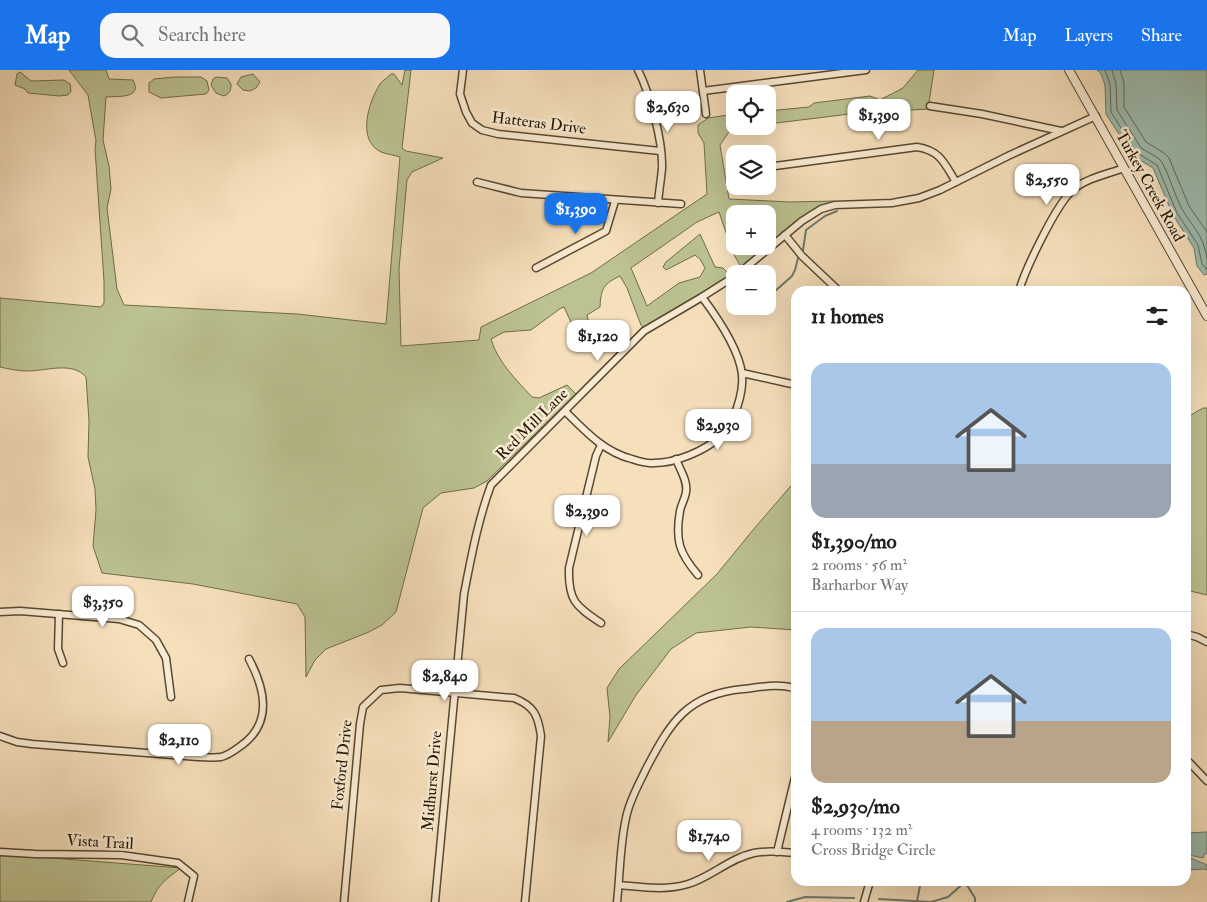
<!DOCTYPE html>
<html lang="en">
<head>
<meta charset="utf-8">
<style>
	:root { --surface:#fff; --page:#f6f6f6; --text:#202124; --muted:#757577; --line:#e0e0e0; --accent:#1a73e8 }
	body { margin:0; font-family:"IM FELL Double Pica",serif; background:var(--page); color:var(--text); height:100vh; display:flex; flex-direction:column; font-size:19px; white-space:nowrap }
	* { box-sizing:border-box; margin:0 }
	p { font-size:16px; color:var(--muted) }
	.icon { flex:none; width:28px; height:28px; fill:none; stroke:currentColor; stroke-width:2; stroke-linecap:round; stroke-linejoin:round }
	.map { position:relative; flex:1; overflow:hidden }
	.side { position:absolute; left:791px; top:216px; width:400px; height:600px; display:flex; flex-direction:column; background:var(--surface); border-radius:15px; box-shadow:0 5px 20px #0002 }
	.side>* { flex:none }
	.fabs { position:absolute; left:726px; top:15px; display:grid; gap:10px }
	.fabs a { display:grid; place-items:center; width:50px; height:50px; border-radius:10px; background:var(--surface); box-shadow:0 5px 20px #0002; font-size:25px }
	.price { position:absolute; translate:-50% -42px; padding:0 11px; border-radius:10px; background:#fff; color:#222; font-size:16px; line-height:32px; filter:drop-shadow(0 1px 2px #0008) }
	.price::after { content:''; position:absolute; left:50%; top:30px; width:15px; height:11px; margin-left:-8px; background:inherit; clip-path:polygon(0 0,100% 0,50% 100%) }
	.price.current { background:var(--accent); color:#fff }
	ul { padding:0; list-style:none }
	li { display:grid; align-content:center; gap:10px; height:265px; padding:0 20px }
	li+li { border-top:1px solid var(--line) }
	li span { display:grid; place-items:center; height:155px; border-radius:15px; color:#555 }
	li>.icon { margin-inline-start:auto }
	span .icon { width:90px; height:90px; fill:#fffc; stroke-width:1 }
	li b { font-size:21px }
	h2 { display:flex; justify-content:space-between; align-items:center; height:60px; padding:0 20px; font-size:21px }
	header { display:flex; align-items:center; gap:30px; box-sizing:border-box; height:70px; padding:0 25px; background:var(--accent); color:#fff }
	header strong { font-size:24px }
	nav { display:flex; gap:28px; margin-inline-start:auto; font-size:18px }
	.search { width:350px; height:45px; background:var(--page); display:flex; align-items:center; gap:12px; box-sizing:border-box; padding:0 18px; border-radius:15px; color:var(--muted); font-size:19px }
	.map>svg:first-child { display:block }
	.green { fill:#bcc291; stroke:#706c49 }
	.water { fill:#9dbdb1; stroke:#6c7a6b }
	.lines { fill:none; stroke-linecap:round; stroke-linejoin:round }
	.shore { stroke:#606959; stroke-width:1 }
	.stream { stroke:#6c7a6b; stroke-width:2 }
	.minor-casing { stroke:#584830; stroke-width:9 }
	.tertiary-casing { stroke:#584830; stroke-width:10 }
	.minor { stroke:#f9ebd3; stroke-width:6 }
	.tertiary { stroke:#f9ebd3; stroke-width:8 }
	.labels { text-anchor:middle; dominant-baseline:central; stroke-width:5; stroke-linejoin:round; paint-order:stroke }
	.street-label { font-size:16px; fill:#231501; stroke:#f9ebd3 }
</style>
</head>
<body>
<header>
<strong>Map</strong>
<div class="search"><svg class="icon" aria-label="search" viewBox="0 0 24 24"><circle cx="10" cy="10" r="6"/><path d="M15 15l6 6"/></svg>Search here</div>
<nav><a>Map</a><a>Layers</a><a>Share</a></nav>
</header>
<div class="map">
<svg width="1207" height="832" viewBox="0 0 1207 832">
	<rect width="100%" height="100%" fill="#f6e0bc"/>
	<filter id="stains"><feTurbulence type="fractalNoise" baseFrequency=".004" numOctaves="4"/><feColorMatrix values="0 0 0 0 .2 0 0 0 0 .09 0 0 0 0 .02 0 0 0 .5 -.17"/></filter>
	<radialGradient id="worn" r=".72"><stop offset=".6" stop-color="#630" stop-opacity="0"/><stop offset="1" stop-color="#630" stop-opacity=".3"/></radialGradient>
	<g class="green">
		<path d="M69,0H106L109,9L133,10C143,29 118,26 106,27L103,70L109,96L111,119L107,138L117,219L124,235L297,244L386,254L400,87C394,85 386,84 381,82C356,70 369,31 380,14C383,10 388,7 391,4H394L402,15L405,0H411L402,78L406,81L443,88L412,102L407,110L399,199L401,276L479,270L481,257L591,203L707,124L704,73L698,63V55L708,48L735,44V56H749L731,59L720,75L729,129L790,132L834,131C808,138 788,158 768,175V144H735V176H766L741,197L733,183L719,142L697,152L631,198L647,236L679,213L700,207L705,198L700,189L695,185L666,200L663,197L666,192L700,164L715,197L723,198L730,205L644,258L641,255L627,218L620,206C603,214 601,219 600,237L587,245L590,260L588,263L577,265L564,237L561,238L531,260L504,262L491,269C497,291 517,311 532,327L539,328L567,315L576,324L487,411L474,418L441,423L423,438L396,542L382,555L369,562L326,579L315,590L306,607L305,547L297,534L193,514L102,503L93,476L96,440L95,419L88,387L89,351L86,307C72,291 46,301 28,301C18,301 9,299 0,297V228L101,237L104,233V211L95,79L96,71L88,25Z"/>
		<path d="M918,0H934L928,39L858,43L768,54V41L809,37L814,33L870,26L880,30L903,18Z"/>
		<path d="M20,2L31,11L64,10L70,14L71,21L68,25L59,26L28,23L25,19L15,15L17,4Z"/>
		<path d="M253,4L260,12L256,18L250,21L243,20L237,14L241,7Z"/>
		<path d="M174,7H201L207,11L209,20L206,24L161,28L149,22V13L154,9Z"/>
		<path d="M216,7L227,8L231,14C231,21 230,23 224,26L216,23L211,15L213,9Z"/>
		<path d="M1203,338H1207V525L1186,520V348Z"/>
		<path d="M796,410V560L751,557L696,563L671,579L636,625L608,672L610,647L607,618L619,599L717,504L753,460Z"/>
		<path d="M0,784L181,798C166,809 158,814 151,832H0Z"/>
	</g>
	<g class="water">
		<path d="M1097,0H1207V204L1204,205L1197,196L1194,178L1173,145L1153,98L1133,86L1106,44L1105,15L1101,4Z"/>
		<path d="M1207,762V784L1205,783L1203,788L1189,785L1191,788L1207,795V800L1204,799L1186,800V763Z"/>
	</g>
	<g class="lines">
		<g class="shore">
			<path d="M1105,0L1110,14L1111,42L1136,82L1157,95L1177,143L1198,175L1202,194L1207,200"/>
			<path d="M1112,0L1116,14L1117,40L1141,78L1158,88L1162,92C1170,107 1174,124 1182,139C1193,158 1203,164 1207,188"/>
			<path d="M1120,0L1124,13V37L1146,72L1164,83L1169,88L1189,136L1207,162"/>
		</g>
		<g class="stream">
			<path d="M803,180L806,160L825,146L837,141"/>
			<path d="M774,222L792,206L795,200L798,188"/>
			<path d="M965,812L975,828V832"/>
			<path d="M879,829L931,832L948,827L966,811"/>
			<path d="M917,831L921,811"/>
			<path d="M787,832L805,827L854,828"/>
		</g>
		<g class="minor-casing">
			<g id="minor">
				<path d="M463,0L460,24L466,42L472,53L482,60L498,64L660,81"/>
				<path d="M638,0C650,24 663,71 662,98C661,110 659,121 658,133"/>
				<path d="M700,0L706,44"/>
				<path d="M703,21L866,0"/>
				<path d="M930,36L982,44L1061,61"/>
				<path d="M775,96L917,77C941,81 944,93 956,112"/>
				<path d="M477,112L521,123L681,134"/>
				<path d="M785,165L802,186L839,221"/>
				<path d="M536,198L606,161L615,131"/>
				<path d="M738,204L802,151L821,139L835,135L892,133L919,128L940,120L1010,85L1096,46"/>
				<path d="M1019,221C1025,200 1057,132 1074,119C1087,108 1108,104 1124,98"/>
				<path d="M742,303L796,315"/>
				<path d="M565,341C584,360 604,382 632,389C638,391 647,394 654,393C676,393 704,381 720,367C734,355 744,322 742,304C739,280 717,247 702,227"/>
				<path d="M676,389C680,400 688,411 686,422C685,429 681,435 680,441C675,470 679,483 698,505"/>
				<path d="M0,542L20,541L119,549L139,555L156,570L166,588L171,627"/>
				<path d="M59,544L58,579L63,593"/>
				<path d="M601,553C575,536 568,530 569,498L596,386L601,375"/>
				<path d="M1186,564L1197,567L1207,572"/>
				<path d="M0,666L17,672L32,674L198,687C206,687 214,688 221,687C229,685 235,680 242,675C273,652 265,619 249,589"/>
				<path d="M1186,689L1207,711"/>
				<path d="M0,782L35,784L121,785L178,793L194,806L188,832"/>
				<path d="M777,782L796,703"/>
				<path d="M619,815C642,817 666,821 688,814C711,807 730,788 754,783C768,780 782,782 796,783"/>
				<path d="M344,832L360,654L363,637L381,620L400,618L514,628C534,636 538,645 541,666L525,832"/>
				<path d="M435,832L464,524C471,488 478,450 491,415L644,261L702,227L735,206"/>
				<path d="M617,832C620,805 620,774 626,748C629,731 639,714 646,699C670,653 687,624 743,619C761,617 780,613 796,619"/>
				<path d="M864,832L870,811"/>
			</g>
		</g>
		<g class="tertiary-casing">
			<path id="tertiary" d="M1069,0L1207,246"/>
		</g>
		<use href="#minor" class="minor"/>
		<use href="#tertiary" class="tertiary"/>
	</g>
	<g class="labels">
		<g class="street-label">
			<text transform="translate(539 53) rotate(7)">Hatteras Drive</text>
			<text transform="translate(1150 116) rotate(61)">Turkey Creek Road</text>
			<text transform="translate(532 354) rotate(-45)">Red Mill Lane</text>
			<text transform="translate(342 695) rotate(-84)">Foxford Drive</text>
			<text transform="translate(432 711) rotate(-85)">Midhurst Drive</text>
			<text transform="translate(100 772) rotate(3)">Vista Trail</text>
		</g>
	</g>
	<rect width="100%" height="100%" filter="url(#stains)"/>
	<rect width="100%" height="100%" fill="url(#worn)"/>
</svg>
<div class="fabs">
<a><svg class="icon" aria-label="locate" viewBox="0 0 24 24"><circle cx="12" cy="12" r="6"/><path d="M12 2v4M12 18v4M2 12h4M18 12h4"/></svg></a>
<a><svg class="icon" aria-label="layers" viewBox="0 0 24 24"><path d="M12 4l9 5-9 5-9-5zM3 14l9 5 9-5"/></svg></a>
<a>+</a>
<a>−</a>
</div>
<b class="price" style="left:668px;top:63px">$2,630</b>
<b class="price" style="left:879px;top:71px">$1,390</b>
<b class="price" style="left:1047px;top:136px">$2,550</b>
<b class="price current" style="left:576px;top:165px">$1,390</b>
<b class="price" style="left:598px;top:292px">$1,120</b>
<b class="price" style="left:718px;top:381px">$2,930</b>
<b class="price" style="left:587px;top:467px">$2,390</b>
<b class="price" style="left:103px;top:558px">$3,350</b>
<b class="price" style="left:445px;top:632px">$2,840</b>
<b class="price" style="left:179px;top:696px">$2,110</b>
<b class="price" style="left:709px;top:792px">$1,740</b>
<section class="side">
<h2>11 homes<svg class="icon" aria-label="filters" viewBox="0 0 24 24"><path d="M4 7h16M4 17h16"/><circle cx="9" cy="7" r="2"/><circle cx="15" cy="17" r="2"/></svg></h2>
<ul>
<li><span style="background:linear-gradient(#a9c7e8 65%,#9aa5b1 0)"><svg class="icon" aria-label="home" viewBox="0 0 24 24"><path d="M3 11l9-7 9 7M6 9v11h12V9"/></svg></span><div><b>$1,390/mo</b><p>2 rooms · 56 m²</p><p>Barharbor Way</p></div></li>
<li><span style="background:linear-gradient(#a9c7e8 60%,#b9a48a 0)"><svg class="icon" aria-label="home" viewBox="0 0 24 24"><path d="M3 11l9-7 9 7M6 9v11h12V9"/></svg></span><div><b>$2,930/mo</b><p>4 rooms · 132 m²</p><p>Cross Bridge Circle</p></div></li>
</ul>
</section>
</div>
</body>
</html>
